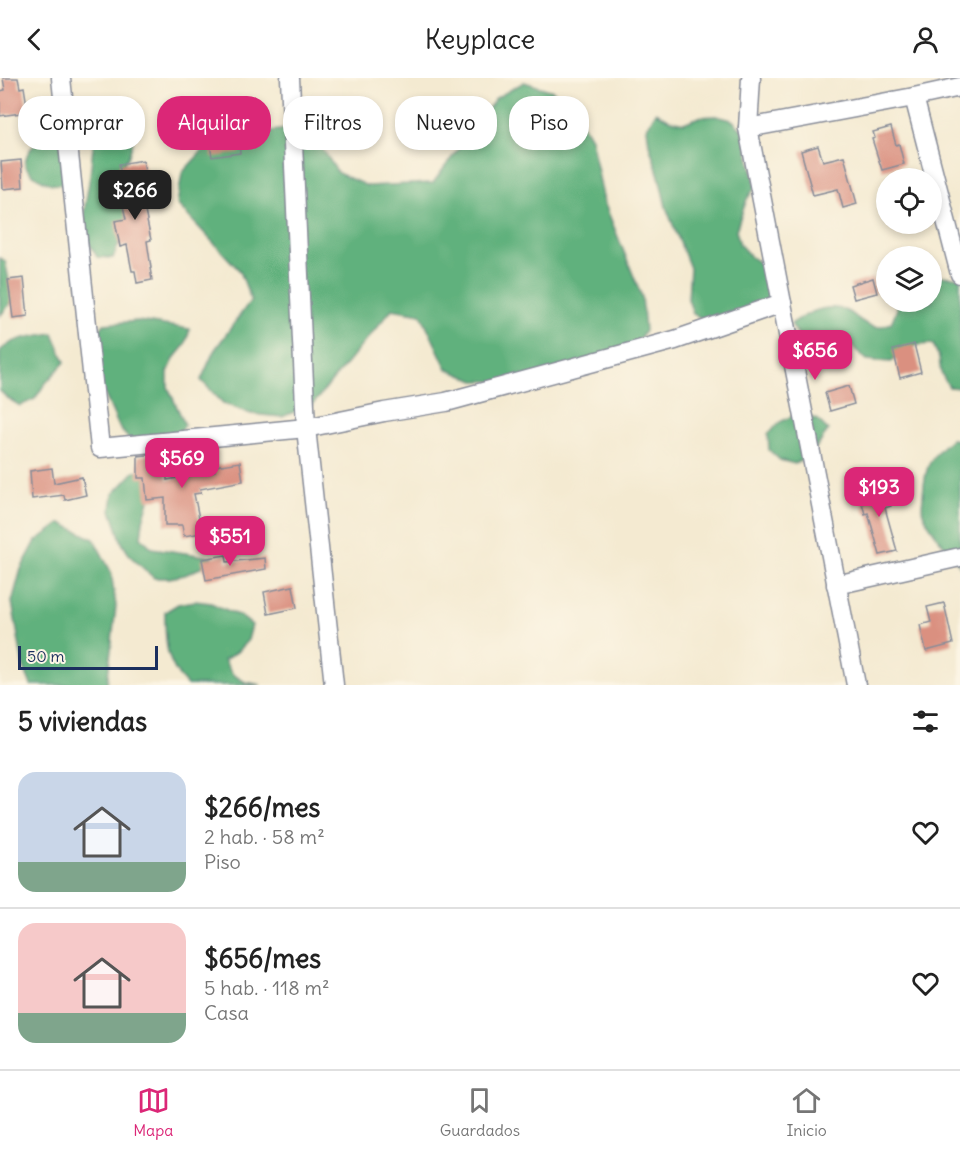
<!DOCTYPE html>
<html lang="es">
<head>
<meta charset="utf-8">
<style>
	:root { --surface:#fff; --page:#f2f2f2; --text:#222; --muted:#767676; --line:#e0e0e0; --accent:#db2777 }
	body { margin:0; font-family:Delius,sans-serif; background:var(--page); color:var(--text); height:100vh; display:flex; flex-direction:column; font-size:22px; white-space:nowrap }
	* { box-sizing:border-box; margin:0 }
	p { font-size:20px; color:var(--muted) }
	.icon { flex:none; width:33px; height:33px; fill:none; stroke:currentColor; stroke-width:2; stroke-linecap:round; stroke-linejoin:round }
	.map { position:relative; height:607px; overflow:hidden }
	.sheet { display:flex; flex-direction:column; background:var(--surface); flex:1 }
	.sheet>* { flex:none }
	.hud { position:absolute; left:18px; top:18px; width:600px; height:54px; display:flex; gap:12px }
	.controls { position:absolute; left:876px; top:90px; display:grid; gap:12px }
	.controls a { display:grid; place-items:center; width:66px; height:66px; border-radius:50%; background:var(--surface); box-shadow:0 3px 9px #0003; font-size:30px }
	.scale { position:absolute; left:18px; bottom:15px; width:140px; box-sizing:border-box; padding-left:6px; border:3px solid #1b2f5e; border-top:0; font-size:16px; line-height:21px; white-space:nowrap; color:#1b2f5e; -webkit-text-stroke:4px #fcf5e5; paint-order:stroke }
	.price { position:absolute; translate:-50% -51px; padding:0 14px; border-radius:12px; background:var(--accent); color:#fff; font-size:20px; line-height:39px; filter:drop-shadow(0 2px 3px #0008) }
	.price::after { content:''; position:absolute; left:50%; top:36px; width:18px; height:14px; margin-left:-9px; background:inherit; clip-path:polygon(0 0,100% 0,50% 100%) }
	.price.current { background:#222; color:#fff }
	ul { padding:0; list-style:none }
	li { display:flex; align-items:center; gap:18px; height:150px; padding:0 18px }
	li+li { border-top:2px solid var(--line) }
	li span { display:grid; place-items:center; flex:none; width:168px; height:120px; border-radius:18px; color:#555 }
	li>.icon { margin-inline-start:auto }
	span .icon { width:72px; height:72px; fill:#fffc; stroke-width:1 }
	li b { font-size:26px }
	h2 { display:flex; justify-content:space-between; align-items:center; height:72px; padding:0 18px; font-size:26px }
	.pill { padding:0 21px; border-radius:24px; background:var(--surface); box-shadow:0 3px 9px #0003; font-size:21px; line-height:54px }
	.pill.current { background:var(--accent); color:#fff }
	header { display:flex; justify-content:space-between; align-items:center; height:78px; padding:0 18px; background:var(--surface); font-size:27px; font-weight:600 }
	.menu { display:flex; justify-content:space-around; align-items:center; height:84px; border-top:2px solid var(--line); background:var(--surface); font-size:16px; color:var(--muted) }
	.menu a { display:grid; justify-items:center; gap:3px }
	.menu .current { color:var(--accent) }
	.map>svg:first-child { display:block }
	.forest { fill:#60b17d; stroke:#3e706e; stroke-width:1.5 }
	.building { fill:#da9080 }
	.lines { fill:none; stroke-linecap:round; stroke-linejoin:round }
	.minor-casing { stroke:#888c98; stroke-width:21 }
	.minor { stroke:#fff; stroke-width:18 }
</style>
</head>
<body>
<header><svg class="icon" aria-label="back" viewBox="0 0 24 24"><path d="M15 5l-7 7 7 7"/></svg>Keyplace<svg class="icon" aria-label="person" viewBox="0 0 24 24"><circle cx="12" cy="8" r="4"/><path d="M4 21q1-7 8-7t8 7"/></svg></header>
<div class="map">
<svg width="960" height="607" viewBox="0 0 960 607">
	<rect width="100%" height="100%" fill="#fcf5e5"/>
	<filter id="ink" filterUnits="userSpaceOnUse"><feTurbulence type="fractalNoise" baseFrequency=".0167" numOctaves="2"/><feDisplacementMap in="SourceGraphic" scale="12" xChannelSelector="R" yChannelSelector="G"/><feConvolveMatrix kernelMatrix="1 2 1 2 8 2 1 2 1" color-interpolation-filters="sRGB"/></filter>
	<filter id="wash" filterUnits="userSpaceOnUse"><feTurbulence type="fractalNoise" baseFrequency=".008" numOctaves="4" result="noise"/><feDisplacementMap in="SourceGraphic" scale="24" xChannelSelector="R" yChannelSelector="G"/><feGaussianBlur stdDeviation="1.35" result="paint"/><feColorMatrix in="noise" values="0 0 0 0 0 0 0 0 0 0 0 0 0 0 0 0 0 1.4 0 .05"/><feComposite in="paint" operator="in"/></filter>
	<g filter="url(#wash)">
		<rect width="100%" height="100%" fill="#f4ead1"/>
		<g class="forest">
			<path d="M524,4L553,13L575,33L591,60L604,124L642,219L645,253L627,278L568,304L475,303L447,291L421,236L392,231L312,327L282,339L251,336L223,325L201,302L214,273L251,222L240,193L177,126L182,95L203,72L232,58L295,50L320,67L338,95L367,108L433,105L496,20Z"/>
			<path d="M49,26L58,28L65,106C50,109 34,100 25,88C25,70 38,68 41,54C43,46 40,38 42,29Z"/>
			<path d="M656,34L670,42L684,45L699,39L716,38L732,42L743,53L756,108L747,121L736,152L740,167L751,179L776,196L775,212L766,226L708,243L693,236L688,221L690,190L666,129L659,98L649,66L647,50Z"/>
			<path d="M128,35L133,64L128,80L118,92L116,107L129,116L126,148L113,180L97,179L89,165L85,150L84,134L90,98L95,50L108,40Z"/>
			<path d="M0,180L5,183L13,222L0,238Z"/>
			<path d="M932,197L960,200V310L949,309L941,295L939,280L933,266L917,267L891,284L867,282L845,262L830,258H799L791,246C808,234 832,222 852,236C859,241 869,250 878,249C882,249 888,246 891,245L897,231L895,224H932Z"/>
			<path d="M138,243L190,251L185,267L175,279L168,294V309L185,347L176,359L131,363L120,351L101,308V292L95,260L104,246Z"/>
			<path d="M53,255L65,284L44,307L35,321L20,328L7,320L0,313V273C14,259 34,258 53,255Z"/>
			<path d="M794,337L817,341L828,352C818,369 812,376 795,386L780,382L769,372L768,356L780,344Z"/>
			<path d="M951,361L960,362V488C951,476 927,448 923,435C921,430 923,422 923,417C925,389 929,379 951,361Z"/>
			<path d="M135,393L151,395L152,412L143,443L141,459L152,470L212,479L200,490L185,497L169,500H154L130,478L122,465L111,432L113,416Z"/>
			<path d="M61,445L94,461L111,494L116,528L107,607H31L23,587L12,524L21,491L36,463Z"/>
			<path d="M195,523L211,525L240,538L252,547L248,562L237,574L224,582L232,596L245,604L261,607H187C165,586 165,562 165,534L178,526Z"/>
		</g>
		<g id="blocks">
			<g class="building">
				<path d="M3,0H18L20,10L24,9L28,34L0,38V13L5,12Z"/>
				<path d="M891,49L896,67L899,66L904,86L882,92L872,61L875,60L873,54Z"/>
				<path d="M238,57L240,75L212,79L209,61Z"/>
				<path d="M818,68L823,83L844,78L857,126L843,130L838,111L813,117L801,73Z"/>
				<path d="M21,82L23,109L3,111L1,84Z"/>
				<path d="M143,82L146,99L138,100L151,162L147,163L151,190H150L152,202L137,205L135,193H132L127,167L120,169L115,143L126,141L123,128H126L119,86Z"/>
				<path d="M24,200L28,238L13,240L8,202Z"/>
				<path d="M873,200L877,215L854,221L850,207Z"/>
				<path d="M914,266L921,294L900,300L893,272Z"/>
				<path d="M849,308L854,326L830,333L825,315Z"/>
				<path d="M166,375L167,402L215,393V388L240,384L243,403L200,411L201,415L194,416L202,455L184,458L182,447H165V420L147,422L145,400H138V378Z"/>
				<path d="M52,390L54,405L82,399L86,417L65,422L64,417L32,421L30,393Z"/>
				<path d="M885,407L891,428L885,430L897,473L880,477L868,435L865,436L859,414Z"/>
				<path d="M226,477L227,484L265,480L266,491L206,502L202,481Z"/>
				<path d="M293,508L297,530L268,536L264,514Z"/>
				<path d="M944,525L953,566L926,573L920,547L931,544L927,529Z"/>
			</g>
		</g>
	</g>
	<g filter="url(#ink)">
		<use href="#blocks" fill-opacity="0" stroke="#888c98" stroke-width="1.5"/>
		<g class="lines">
			<g class="minor-casing">
				<g id="minor">
					<path d="M61,0L100,370L306,350L384,334L446,324L675,262L782,225"/>
					<path d="M290,0L306,350L334,607"/>
					<path d="M751,0L748,50L856,607"/>
					<path d="M914,19L960,196"/>
					<path d="M748,50L914,19L960,9"/>
					<path d="M836,507L960,479"/>
				</g>
			</g>
			<use href="#minor" class="minor"/>
		</g>
	</g>
</svg>
<div class="controls">
<a><svg class="icon" aria-label="locate" viewBox="0 0 24 24"><circle cx="12" cy="12" r="6"/><path d="M12 2v4M12 18v4M2 12h4M18 12h4"/></svg></a>
<a><svg class="icon" aria-label="layers" viewBox="0 0 24 24"><path d="M12 4l9 5-9 5-9-5zM3 14l9 5 9-5"/></svg></a>
</div>
<div class="scale">50 m</div>
<b class="price current" style="left:135px;top:143px">$266</b>
<b class="price" style="left:815px;top:303px">$656</b>
<b class="price" style="left:182px;top:411px">$569</b>
<b class="price" style="left:879px;top:440px">$193</b>
<b class="price" style="left:230px;top:489px">$551</b>
<div class="hud">
<a class="pill">Comprar</a>
<a class="pill current">Alquilar</a>
<a class="pill">Filtros</a>
<a class="pill">Nuevo</a>
<a class="pill">Piso</a>
</div>
</div>
<section class="sheet">
<h2>5 viviendas<svg class="icon" aria-label="filters" viewBox="0 0 24 24"><path d="M4 7h16M4 17h16"/><circle cx="9" cy="7" r="2"/><circle cx="15" cy="17" r="2"/></svg></h2>
<ul>
<li><span style="background:linear-gradient(#c9d6e8 75%,#7fa58c 0)"><svg class="icon" aria-label="home" viewBox="0 0 24 24"><path d="M3 11l9-7 9 7M6 9v11h12V9"/></svg></span><div><b>$266/mes</b><p>2 hab. · 58 m²</p><p>Piso</p></div><svg class="icon" aria-label="heart" viewBox="0 0 24 24"><path d="M12 20l-8-8c-3-5 5-10 8-4 3-6 11-1 8 4z"/></svg></li>
<li><span style="background:linear-gradient(#f6c9c9 75%,#7fa58c 0)"><svg class="icon" aria-label="home" viewBox="0 0 24 24"><path d="M3 11l9-7 9 7M6 9v11h12V9"/></svg></span><div><b>$656/mes</b><p>5 hab. · 118 m²</p><p>Casa</p></div><svg class="icon" aria-label="heart" viewBox="0 0 24 24"><path d="M12 20l-8-8c-3-5 5-10 8-4 3-6 11-1 8 4z"/></svg></li>
</ul>
</section>
<nav class="menu">
<a class="current"><svg class="icon" aria-label="map" viewBox="0 0 24 24"><path d="M3 6l6-2 6 2 6-2v14l-6 2-6-2-6 2zM9 4v14M15 6v14"/></svg>Mapa</a>
<a><svg class="icon" aria-label="saved" viewBox="0 0 24 24"><path d="M7 4h10v16l-5-4-5 4z"/></svg>Guardados</a>
<a><svg class="icon" aria-label="home" viewBox="0 0 24 24"><path d="M3 11l9-7 9 7M6 9v11h12V9"/></svg>Inicio</a>
</nav>
</body>
</html>
